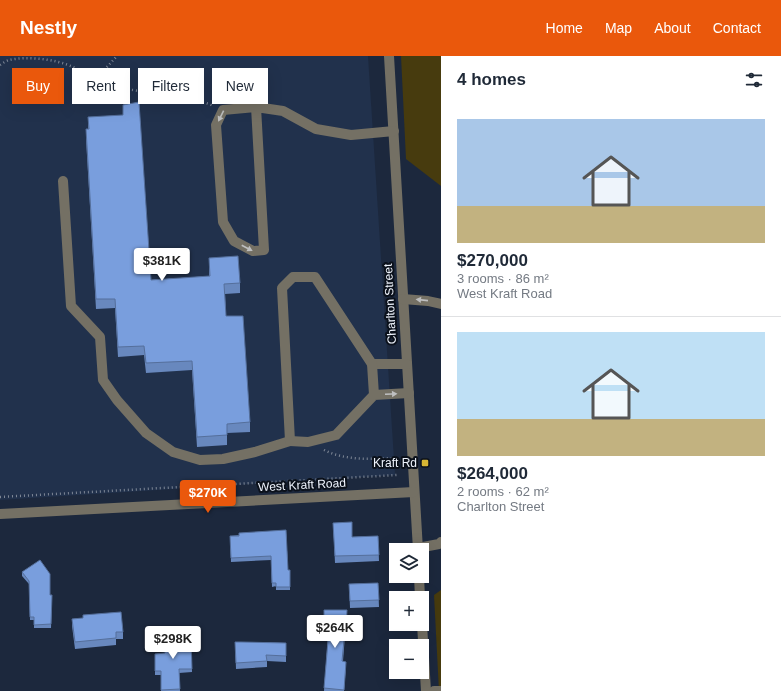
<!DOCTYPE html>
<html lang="en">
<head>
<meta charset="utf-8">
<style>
	:root { --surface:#fff; --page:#f6f6f7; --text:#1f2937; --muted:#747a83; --line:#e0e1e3; --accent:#ea580c }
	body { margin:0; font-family:Helvetica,sans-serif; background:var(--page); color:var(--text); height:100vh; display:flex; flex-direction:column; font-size:15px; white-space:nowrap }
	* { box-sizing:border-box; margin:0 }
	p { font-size:13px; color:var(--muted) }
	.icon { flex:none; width:22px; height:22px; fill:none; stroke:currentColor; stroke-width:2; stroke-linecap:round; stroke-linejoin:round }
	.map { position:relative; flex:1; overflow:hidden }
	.side { display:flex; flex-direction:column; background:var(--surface); width:340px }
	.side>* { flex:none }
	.top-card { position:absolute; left:12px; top:12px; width:369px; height:36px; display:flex; gap:8px }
	.fabs { position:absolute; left:389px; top:487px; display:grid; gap:8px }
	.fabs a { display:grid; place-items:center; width:40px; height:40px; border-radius:0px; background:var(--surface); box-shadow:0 4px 16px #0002; font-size:20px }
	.price { position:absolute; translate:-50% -34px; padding:0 9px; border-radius:4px; background:#fff; color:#222; font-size:13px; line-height:26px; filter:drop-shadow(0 1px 2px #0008) }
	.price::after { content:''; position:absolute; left:50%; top:24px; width:12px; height:9px; margin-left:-6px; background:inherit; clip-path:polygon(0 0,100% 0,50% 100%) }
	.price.on { background:var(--accent); color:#fff }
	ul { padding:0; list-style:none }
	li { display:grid; align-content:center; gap:8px; height:212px; padding:0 16px }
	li+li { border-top:1px solid var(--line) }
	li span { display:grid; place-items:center; height:124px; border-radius:0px; color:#555 }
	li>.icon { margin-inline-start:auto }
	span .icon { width:72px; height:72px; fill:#fffc; stroke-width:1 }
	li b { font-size:17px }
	h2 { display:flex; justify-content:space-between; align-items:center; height:48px; padding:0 16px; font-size:17px }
	.chip { padding:0 14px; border-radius:0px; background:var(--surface); box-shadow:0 4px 16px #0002; font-size:14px; line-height:36px }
	.chip.on { background:var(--accent); color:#fff }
	header { display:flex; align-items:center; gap:24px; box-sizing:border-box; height:56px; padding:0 20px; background:var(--accent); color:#fff }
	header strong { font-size:19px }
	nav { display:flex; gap:22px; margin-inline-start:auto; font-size:14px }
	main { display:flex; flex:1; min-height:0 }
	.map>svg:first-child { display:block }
	.built { fill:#21314c }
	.green { fill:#473b0e }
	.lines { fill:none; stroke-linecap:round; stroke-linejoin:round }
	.path { stroke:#7f8897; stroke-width:2.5; stroke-dasharray:1 3; stroke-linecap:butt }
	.minor { stroke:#747064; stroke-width:10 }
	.wall { fill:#6888be }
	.building { fill:#799edd; stroke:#556f9b }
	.oneway { fill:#bebfc0 }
	.poi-dot { fill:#d6b534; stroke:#0b111b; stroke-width:1.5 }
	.labels { text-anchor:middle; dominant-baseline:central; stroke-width:4; stroke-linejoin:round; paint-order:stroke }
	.street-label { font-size:12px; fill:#eff4fd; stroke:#0b111b }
	.poi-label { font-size:12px; fill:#eff4fd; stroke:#0b111b; text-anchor:end }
</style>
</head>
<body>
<header>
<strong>Nestly</strong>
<nav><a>Home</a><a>Map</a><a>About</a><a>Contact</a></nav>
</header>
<main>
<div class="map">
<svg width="441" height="635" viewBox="0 0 441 635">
	<rect width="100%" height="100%" fill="#1c283d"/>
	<path class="built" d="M0,0H368L395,419L0,444Z"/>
	<g class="green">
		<path d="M401,0H441V130L406,103Z"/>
		<path d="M441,534V635H439L434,539Z"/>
	</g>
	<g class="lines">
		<g class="path">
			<path d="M0,9C3,7 6,5 9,4C27,0 56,3 73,11C81,15 88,22 96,23L97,25L127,33L206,47L214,50"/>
			<path d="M96,23L117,0"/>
			<path d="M324,394C346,405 372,403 396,402"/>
			<path d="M0,441L397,419"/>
		</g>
		<g class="minor">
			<path d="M389,0L418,494"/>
			<path d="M256,51L264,194L253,195L234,185L223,166L216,69L223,54L256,51L283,55L316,73L351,79L394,75"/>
			<path d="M63,125L71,250L100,281L103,324L117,344L146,377L173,396L200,404L223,403L255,396L290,385"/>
			<path d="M403,243L428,245L441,248"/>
			<path d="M372,308H407"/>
			<path d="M374,339L372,308L315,221H293L282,232L290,385L308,386L336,379L374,339L409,337"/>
			<path d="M0,458L414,436"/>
			<path d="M418,492L439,488L441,486"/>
			<path d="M419,520L420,542"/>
			<path d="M422,568L426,635"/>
			<path d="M434,635H441"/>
		</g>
	</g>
	<g class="wall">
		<path d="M88,61L151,224L209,220V202L240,227V237L225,238L226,260L250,366V376L227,377V389L197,391L192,314L146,317L144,299L118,301L115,252L96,253L86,83V73H88Z"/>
		<path d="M333,467L352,481L378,480L379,505L335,507Z"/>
		<path d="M286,474L288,514H290V534H276V530L272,531L271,504L231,506L230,480Z"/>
		<path d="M22,516L50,539H52L51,572H34V564H30L29,528L22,520Z"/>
		<path d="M378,527L379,551L350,552L349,528Z"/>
		<path d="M324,554H347L346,579H345L343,605L346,611L344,635H324L328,579H324Z"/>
		<path d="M83,559L123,576V583H116V589L75,593L72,570V563L83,562Z"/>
		<path d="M191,584L192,616L179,617L180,635H161V619H155V598L165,597L182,585Z"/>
		<path d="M235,586L286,587V606L267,605V611L236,613Z"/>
	</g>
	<g class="building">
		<path d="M139,46L151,224L210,220L209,202L238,200L240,227L224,228L226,260H243L250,366L227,368V379L197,381L192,305L146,307L144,290L118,291L115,243H96L86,73H89L88,61L123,59V49Z"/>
		<path d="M352,466V481L378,480L379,499L335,500L333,467Z"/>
		<path d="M286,474L288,514H290V531H276V527H272L271,500L231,502L230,480H239V477Z"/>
		<path d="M40,504L50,518V539H52L51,568L34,569V561H30L29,525L22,516Z"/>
		<path d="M378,527L379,544L350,545L349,528Z"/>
		<path d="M324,554H347L346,573H345L342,605L346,606L344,634L324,632L329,573H324Z"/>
		<path d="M121,556L123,576H116V582L75,586L72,563L83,562V559Z"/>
		<path d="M181,575L182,585L191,584L192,613H179L180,633L161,634V615H155V598L165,597L164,576Z"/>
		<path d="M235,586H241L286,587V600L266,599L267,605L236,607Z"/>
	</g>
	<defs><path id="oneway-solid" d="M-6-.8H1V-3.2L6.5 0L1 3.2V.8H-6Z"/></defs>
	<g class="oneway">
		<use href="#oneway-solid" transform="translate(221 60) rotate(116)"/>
		<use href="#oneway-solid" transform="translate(247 192) rotate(28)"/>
		<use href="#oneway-solid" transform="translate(422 244) rotate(-174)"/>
		<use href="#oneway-solid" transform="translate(391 338) rotate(-3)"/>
	</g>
	<rect class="poi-dot" x="421" y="403" width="8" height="8" rx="2"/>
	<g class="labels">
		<g class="street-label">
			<text transform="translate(390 248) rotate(-93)">Charlton Street</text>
			<text transform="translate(302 429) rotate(-3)">West Kraft Road</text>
		</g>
		<g class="poi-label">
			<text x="417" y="407">Kraft Rd</text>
		</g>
	</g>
</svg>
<div class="fabs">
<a><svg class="icon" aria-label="layers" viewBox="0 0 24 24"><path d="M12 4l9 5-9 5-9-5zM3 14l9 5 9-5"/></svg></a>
<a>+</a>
<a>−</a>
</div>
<b class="price" style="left:162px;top:226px">$381K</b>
<b class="price on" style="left:208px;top:458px">$270K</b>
<b class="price" style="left:335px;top:593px">$264K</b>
<b class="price" style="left:173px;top:604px">$298K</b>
<div class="top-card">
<a class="chip on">Buy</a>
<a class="chip">Rent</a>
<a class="chip">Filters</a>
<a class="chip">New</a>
</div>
</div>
<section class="side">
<h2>4 homes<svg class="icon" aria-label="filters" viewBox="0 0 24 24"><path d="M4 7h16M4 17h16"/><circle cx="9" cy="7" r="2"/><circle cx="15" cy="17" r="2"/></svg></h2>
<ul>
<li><span style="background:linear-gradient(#a9c7e8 70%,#c2b280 0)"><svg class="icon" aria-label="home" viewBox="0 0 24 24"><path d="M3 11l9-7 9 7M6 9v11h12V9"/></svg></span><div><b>$270,000</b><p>3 rooms · 86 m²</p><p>West Kraft Road</p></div></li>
<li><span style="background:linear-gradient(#bfe0f5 70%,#c2b280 0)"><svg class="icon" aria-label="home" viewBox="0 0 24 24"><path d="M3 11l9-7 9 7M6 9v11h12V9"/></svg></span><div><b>$264,000</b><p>2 rooms · 62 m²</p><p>Charlton Street</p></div></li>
</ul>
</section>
</main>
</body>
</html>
